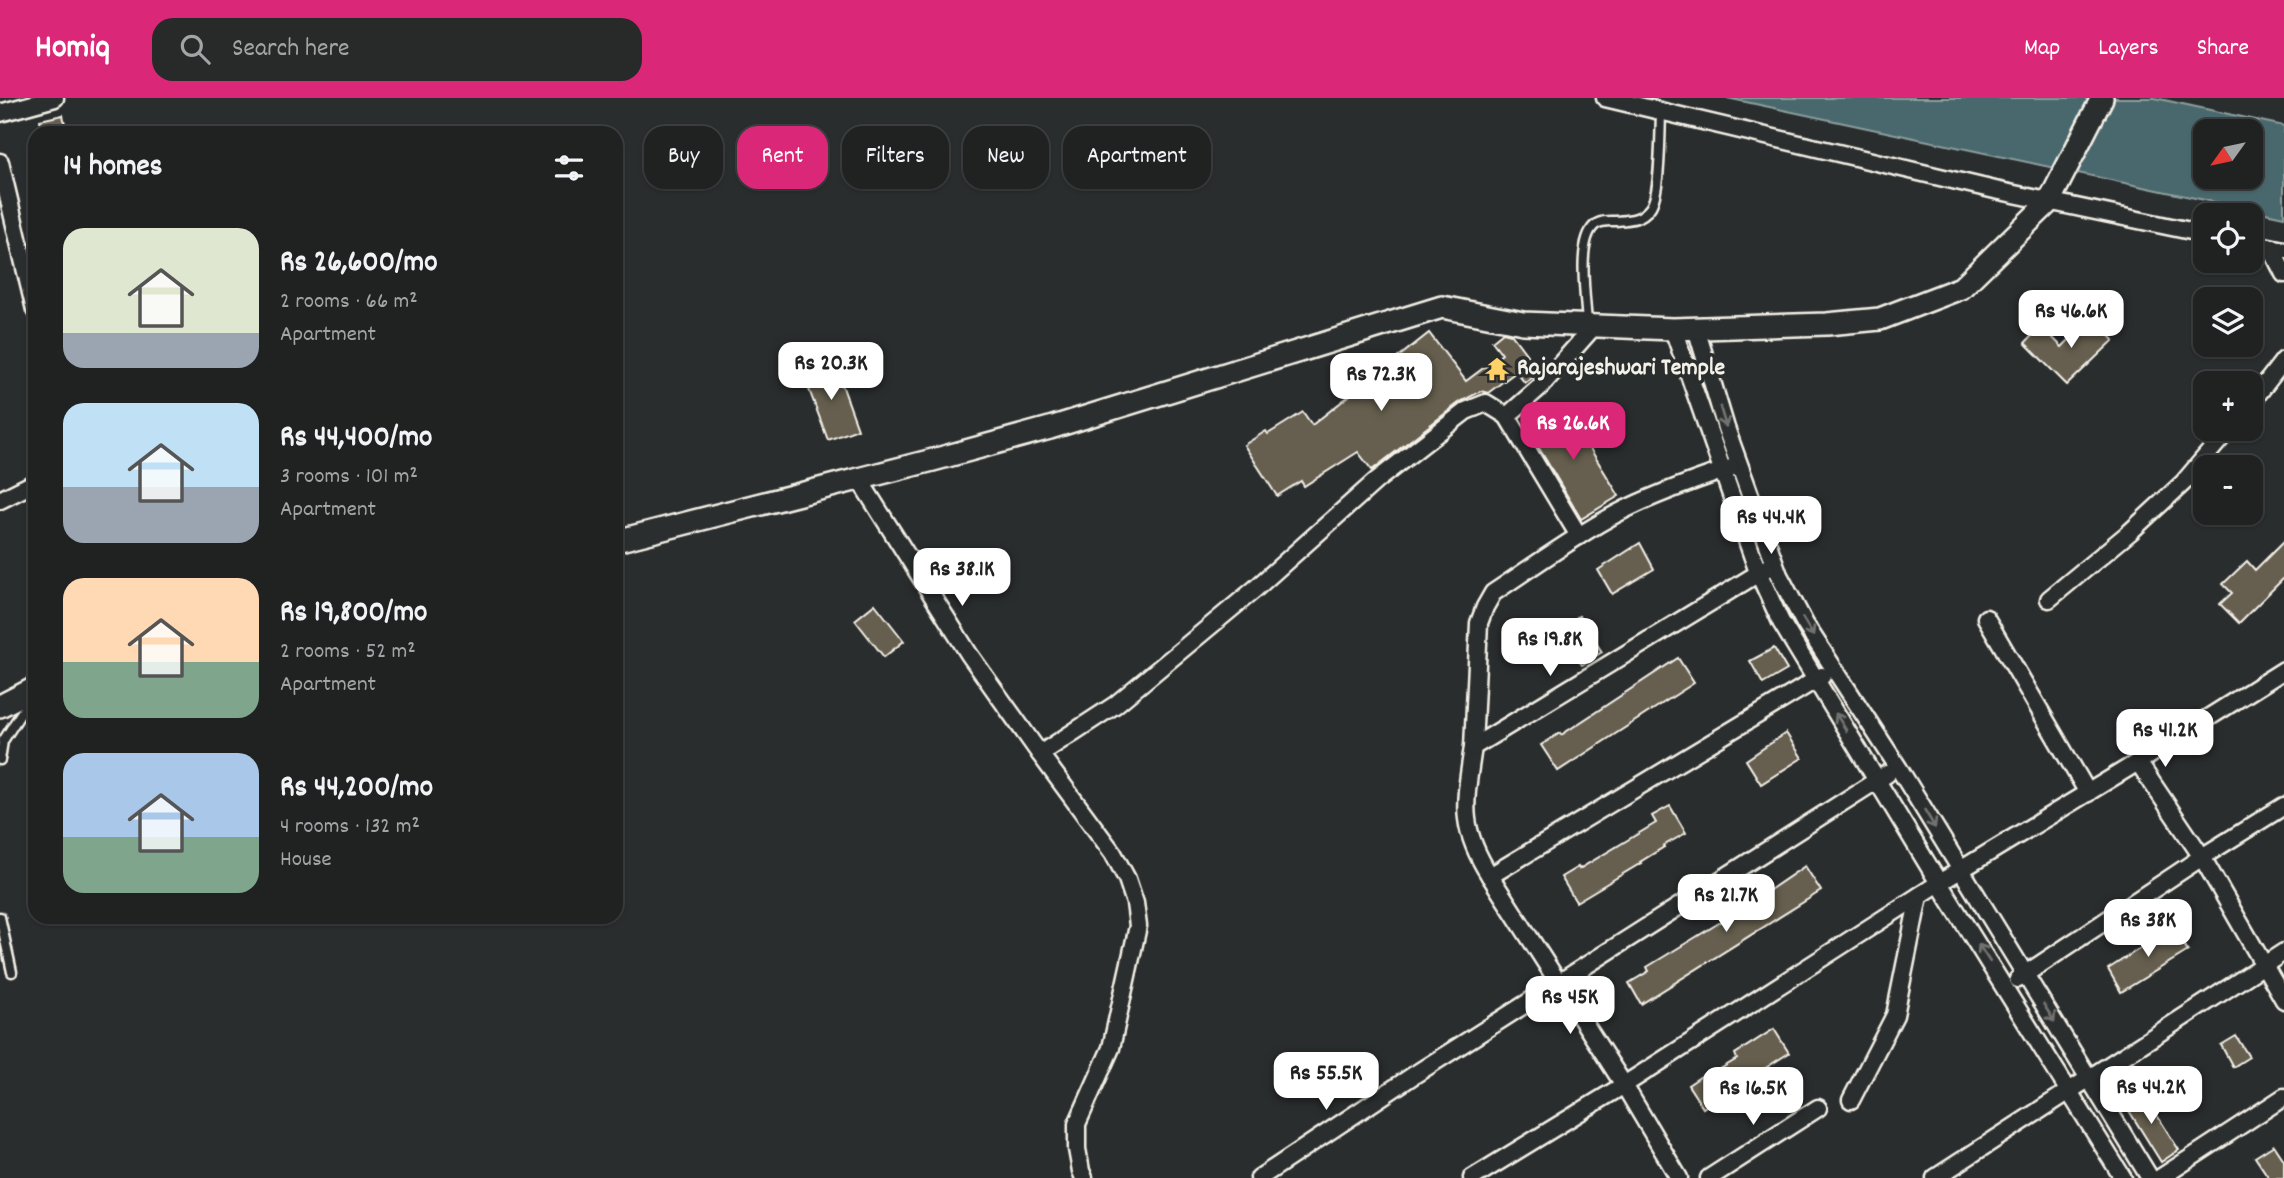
<!DOCTYPE html>
<html lang="en">
<head>
<meta charset="utf-8">
<style>
	:root { --surface:#202222; --page:#282a2a; --text:#f1f3f6; --muted:#a2a4a5; --line:#3d3f40; --accent:#db2777 }
	body { margin:0; font-family:Dekko,sans-serif; background:var(--page); color:var(--text); height:100vh; display:flex; flex-direction:column; font-size:26px; white-space:nowrap }
	* { box-sizing:border-box; margin:0 }
	p { font-size:23px; color:var(--muted) }
	.icon { flex:none; width:38px; height:38px; fill:none; stroke:currentColor; stroke-width:2; stroke-linecap:round; stroke-linejoin:round }
	.map { position:relative; flex:1; overflow:hidden }
	.details { position:absolute; left:28px; top:28px; width:595px; height:798px; display:flex; flex-direction:column; background:var(--surface); border-radius:21px; box-shadow:0 2px 5px #0004,0 0 0 2px var(--line) }
	.details>* { flex:none }
	.top-card { position:absolute; left:644px; top:28px; width:665px; height:63px; display:flex; gap:14px }
	.needle { width:46px; rotate:237deg }
	.controls { position:absolute; left:2193px; top:21px; display:grid; gap:14px }
	.controls a { display:grid; place-items:center; width:70px; height:70px; border-radius:14px; background:var(--surface); box-shadow:0 2px 5px #0004,0 0 0 2px var(--line); font-size:35px }
	.price { position:absolute; translate:-50% -60px; padding:0 16px; border-radius:14px; background:#fff; color:#222; font-size:23px; line-height:46px; filter:drop-shadow(0 2px 4px #0008) }
	.price::after { content:''; position:absolute; left:50%; top:42px; width:21px; height:16px; margin-left:-10px; background:inherit; clip-path:polygon(0 0,100% 0,50% 100%) }
	.price.active { background:var(--accent); color:#fff }
	ul { padding:0; list-style:none }
	li { display:flex; align-items:center; gap:21px; height:175px; padding:0 35px }
	li span { display:grid; place-items:center; flex:none; width:196px; height:140px; border-radius:21px; color:#555 }
	li>.icon { margin-inline-start:auto }
	span .icon { width:84px; height:84px; fill:#fffc; stroke-width:1 }
	li b { font-size:30px }
	h2 { display:flex; justify-content:space-between; align-items:center; height:84px; padding:0 35px; font-size:30px }
	.tag { padding:0 24px; border-radius:21px; background:var(--surface); box-shadow:0 2px 5px #0004,0 0 0 2px var(--line); font-size:24px; line-height:63px }
	.tag.active { background:var(--accent); color:#fff }
	header { display:flex; align-items:center; gap:42px; box-sizing:border-box; height:98px; padding:0 35px; background:var(--accent); color:#fff }
	header strong { font-size:33px }
	nav { display:flex; gap:38px; margin-inline-start:auto; font-size:24px }
	.search { width:490px; height:63px; background:var(--page); display:flex; align-items:center; gap:18px; box-sizing:border-box; padding:0 24px; border-radius:21px; color:var(--muted); font-size:26px }
	.map>svg:first-child { display:block }
	.water { fill:#4a686d; stroke:#8e9f9e; stroke-width:2; fill-rule:evenodd }
	.building { fill:#665e4f; stroke:#f4f1e8; stroke-width:2 }
	.lines { fill:none; stroke-linecap:round; stroke-linejoin:round }
	.service-casing { stroke:#f4f1e8; stroke-width:13 }
	.minor-casing { stroke:#f4f1e8; stroke-width:21 }
	.tertiary-casing { stroke:#f4f1e8; stroke-width:26 }
	.service { stroke:#2a2d2e; stroke-width:8 }
	.minor { stroke:#2a2d2e; stroke-width:16 }
	.tertiary { stroke:#2a2d2e; stroke-width:21 }
	.oneway { stroke:#71726f }
	.labels { text-anchor:middle; dominant-baseline:central; stroke-width:7; stroke-linejoin:round; paint-order:stroke }
	.poi-label { font-size:24px; font-weight:bold; fill:#f4f1e8; stroke:#2a2d2e; text-anchor:start }
</style>
</head>
<body>
<header>
<strong>Homiq</strong>
<div class="search"><svg class="icon" aria-label="search" viewBox="0 0 24 24"><circle cx="10" cy="10" r="6"/><path d="M15 15l6 6"/></svg>Search here</div>
<nav><a>Map</a><a>Layers</a><a>Share</a></nav>
</header>
<div class="map">
<svg width="2284" height="1080" viewBox="0 0 2284 1080">
	<rect width="100%" height="100%" fill="#2a2d2e"/>
	<filter id="ink" filterUnits="userSpaceOnUse"><feTurbulence type="fractalNoise" baseFrequency=".0143" numOctaves="2"/><feDisplacementMap in="SourceGraphic" scale="14" xChannelSelector="R" yChannelSelector="G"/><feConvolveMatrix kernelMatrix="1 2 1 2 8 2 1 2 1" color-interpolation-filters="sRGB"/></filter>
	<g filter="url(#ink)">
		<path class="water" d="M1727,0H2155L2284,28V119ZM2205,33H2250V79H2205Z"/>
		<g class="building">
			<path d="M63,17L67,35H43L40,22Z"/>
			<path d="M2092,219L2114,242L2067,287L2025,245L2041,228L2062,249Z"/>
			<path d="M1503,234L1511,236L1540,274L1525,285L1516,274L1488,295L1481,293L1460,304L1372,372L1358,354L1304,388L1301,383L1277,398L1244,347L1266,333L1268,336L1303,314L1312,327L1429,235L1466,283L1502,256L1492,243Z"/>
			<path d="M835,267L858,331L828,342L804,278Z"/>
			<path d="M1564,308L1619,398L1581,421L1527,330Z"/>
			<path d="M2284,443V480L2239,525L2220,506L2232,495L2223,486L2247,463L2255,472Z"/>
			<path d="M1640,445L1654,471L1612,496L1598,472Z"/>
			<path d="M875,506L904,543L884,559L855,522Z"/>
			<path d="M1579,518L1602,554L1582,567L1558,532Z"/>
			<path d="M1774,550L1787,572L1763,586L1750,563Z"/>
			<path d="M1678,560L1694,585L1558,673L1541,647L1560,635L1561,637Z"/>
			<path d="M1786,635L1802,660L1761,686L1746,662Z"/>
			<path d="M1670,708L1686,735L1663,748L1664,749L1640,764L1641,765L1576,804L1561,779L1578,769L1579,771L1656,725L1652,718Z"/>
			<path d="M1805,768L1821,793L1641,906L1629,885L1649,873L1647,869L1719,825L1757,798L1758,800Z"/>
			<path d="M2170,826L2188,853L2121,894L2108,871L2156,840L2153,836Z"/>
			<path d="M1774,931L1789,955L1703,1010L1688,987L1703,977L1705,980L1737,961L1735,956Z"/>
			<path d="M2236,938L2249,959L2233,969L2221,947Z"/>
			<path d="M2141,992L2179,1052L2161,1064L2123,1003Z"/>
			<path d="M2274,1047L2284,1062V1080H2269L2255,1059Z"/>
		</g>
		<g class="lines">
			<g class="service-casing">
				<g id="service">
					<path d="M1587,226C1586,202 1576,143 1595,127C1601,122 1609,123 1616,123C1629,122 1641,122 1650,110C1661,96 1660,35 1661,15"/>
					<path d="M0,662L3,643L32,598"/>
					<path d="M0,819L12,874"/>
				</g>
			</g>
			<g class="minor-casing">
				<g id="minor">
					<path d="M1605,0L1995,92L2205,136"/>
					<path d="M0,15L55,0"/>
					<path d="M0,64L35,212"/>
					<path d="M2250,145L2284,152"/>
					<path d="M2271,150L2284,176"/>
					<path d="M1696,230L1726,330L1779,477L1805,526L1898,669L2150,1080"/>
					<path d="M1673,231L1758,474L1781,524L1939,785L2123,1080"/>
					<path d="M2250,306L2284,262"/>
					<path d="M859,381L969,556L1040,656"/>
					<path d="M0,402L30,387"/>
					<path d="M1579,438L1507,318L1540,289L1596,226"/>
					<path d="M1767,470L1473,649C1465,705 1458,727 1490,778L1822,578"/>
					<path d="M2049,501L2130,434L2183,385L2229,331"/>
					<path d="M1986,520L2088,695"/>
					<path d="M2284,572L2138,664L2202,759L2284,708"/>
					<path d="M1473,649L1479,525L1485,509L1493,495C1534,468 1573,439 1616,416C1652,397 1692,383 1731,370"/>
					<path d="M1490,778L1624,987L1679,1080"/>
					<path d="M2018,881L2202,759L2284,902"/>
					<path d="M1851,1002L1895,917L1919,798"/>
					<path d="M1084,1080L1081,1073L1077,1051V1026L1111,950L1138,828L1135,805L1127,781L1113,755L1040,656L1115,607L1255,491L1377,382L1466,313L1486,305L1507,318"/>
					<path d="M1259,1080L1414,977L1887,676"/>
					<path d="M1472,1080L1624,987L1939,785L2138,664"/>
					<path d="M1709,1080L1818,1010"/>
					<path d="M1935,1080L2284,854"/>
					<path d="M2160,1080L2284,999"/>
				</g>
			</g>
			<g class="tertiary-casing">
				<g id="tertiary">
					<path d="M616,443L933,362L1050,330L1442,209L1523,225L1673,231L1827,226L1880,221L1961,190L2049,104L2102,0"/>
					<path d="M0,608L35,590"/>
				</g>
			</g>
			<use href="#service" class="service"/>
			<use href="#minor" class="minor"/>
			<use href="#tertiary" class="tertiary"/>
		</g>
		<defs><path id="oneway-shaft" d="M-6 0H5M1.5-3L5.5 0L1.5 3" fill="none" stroke-width="1.6" stroke-linecap="round" stroke-linejoin="round" transform="scale(1.75)"/></defs>
		<g class="oneway">
			<use href="#oneway-shaft" transform="translate(1723 319) rotate(73)"/>
			<use href="#oneway-shaft" transform="translate(1808 529) rotate(59)"/>
			<use href="#oneway-shaft" transform="translate(1841 624) rotate(-122)"/>
			<use href="#oneway-shaft" transform="translate(1930 721) rotate(59)"/>
			<use href="#oneway-shaft" transform="translate(1984 855) rotate(-123)"/>
			<use href="#oneway-shaft" transform="translate(2049 915) rotate(58)"/>
		</g>
	</g>
	<defs>
		<g id="temple-bare" transform="scale(1.89)"><path d="M0-6L5-2H3V0L6.5 2.5H4V6H1.5V3h-3V6H-4V2.5H-6.5L-3 0V-2H-5Z" fill="#ffd166" stroke="#2a2d2e" stroke-width="2.5" paint-order="stroke"/></g>
	</defs>
	<g fill-rule="evenodd">
		<use href="#temple-bare" x="1497" y="271"/>
	</g>
	<g class="labels">
		<g class="poi-label">
			<text x="1517" y="271">Rajarajeshwari Temple</text>
		</g>
	</g>
</svg>
<div class="controls">
<a><svg class="needle" viewBox="-14 -14 28 28"><path d="M0-13l5 13h-10z" fill="#e53935"/><path d="M0 13l5-13h-10z" fill="#a2a4a5"/></svg></a>
<a><svg class="icon" aria-label="locate" viewBox="0 0 24 24"><circle cx="12" cy="12" r="6"/><path d="M12 2v4M12 18v4M2 12h4M18 12h4"/></svg></a>
<a><svg class="icon" aria-label="layers" viewBox="0 0 24 24"><path d="M12 4l9 5-9 5-9-5zM3 14l9 5 9-5"/></svg></a>
<a>+</a>
<a>−</a>
</div>
<b class="price" style="left:2071px;top:252px">Rs 46.6K</b>
<b class="price" style="left:831px;top:304px">Rs 20.3K</b>
<b class="price" style="left:1381px;top:315px">Rs 72.3K</b>
<b class="price active" style="left:1573px;top:364px">Rs 26.6K</b>
<b class="price" style="left:1771px;top:458px">Rs 44.4K</b>
<b class="price" style="left:962px;top:510px">Rs 38.1K</b>
<b class="price" style="left:1550px;top:580px">Rs 19.8K</b>
<b class="price" style="left:2165px;top:671px">Rs 41.2K</b>
<b class="price" style="left:1726px;top:836px">Rs 21.7K</b>
<b class="price" style="left:2148px;top:861px">Rs 38K</b>
<b class="price" style="left:1570px;top:938px">Rs 45K</b>
<b class="price" style="left:1326px;top:1014px">Rs 55.5K</b>
<b class="price" style="left:2151px;top:1028px">Rs 44.2K</b>
<b class="price" style="left:1753px;top:1029px">Rs 16.5K</b>
<div class="top-card">
<a class="tag">Buy</a>
<a class="tag active">Rent</a>
<a class="tag">Filters</a>
<a class="tag">New</a>
<a class="tag">Apartment</a>
</div>
<section class="details">
<h2>14 homes<svg class="icon" aria-label="filters" viewBox="0 0 24 24"><path d="M4 7h16M4 17h16"/><circle cx="9" cy="7" r="2"/><circle cx="15" cy="17" r="2"/></svg></h2>
<ul>
<li><span style="background:linear-gradient(#dfe7d0 75%,#9aa5b1 0)"><svg class="icon" aria-label="home" viewBox="0 0 24 24"><path d="M3 11l9-7 9 7M6 9v11h12V9"/></svg></span><div><b>Rs 26,600/mo</b><p>2 rooms · 66 m²</p><p>Apartment</p></div></li>
<li><span style="background:linear-gradient(#bfe0f5 60%,#9aa5b1 0)"><svg class="icon" aria-label="home" viewBox="0 0 24 24"><path d="M3 11l9-7 9 7M6 9v11h12V9"/></svg></span><div><b>Rs 44,400/mo</b><p>3 rooms · 101 m²</p><p>Apartment</p></div></li>
<li><span style="background:linear-gradient(#ffd9b3 60%,#7fa58c 0)"><svg class="icon" aria-label="home" viewBox="0 0 24 24"><path d="M3 11l9-7 9 7M6 9v11h12V9"/></svg></span><div><b>Rs 19,800/mo</b><p>2 rooms · 52 m²</p><p>Apartment</p></div></li>
<li><span style="background:linear-gradient(#a9c7e8 60%,#7fa58c 0)"><svg class="icon" aria-label="home" viewBox="0 0 24 24"><path d="M3 11l9-7 9 7M6 9v11h12V9"/></svg></span><div><b>Rs 44,200/mo</b><p>4 rooms · 132 m²</p><p>House</p></div></li>
</ul>
</section>
</div>
</body>
</html>
